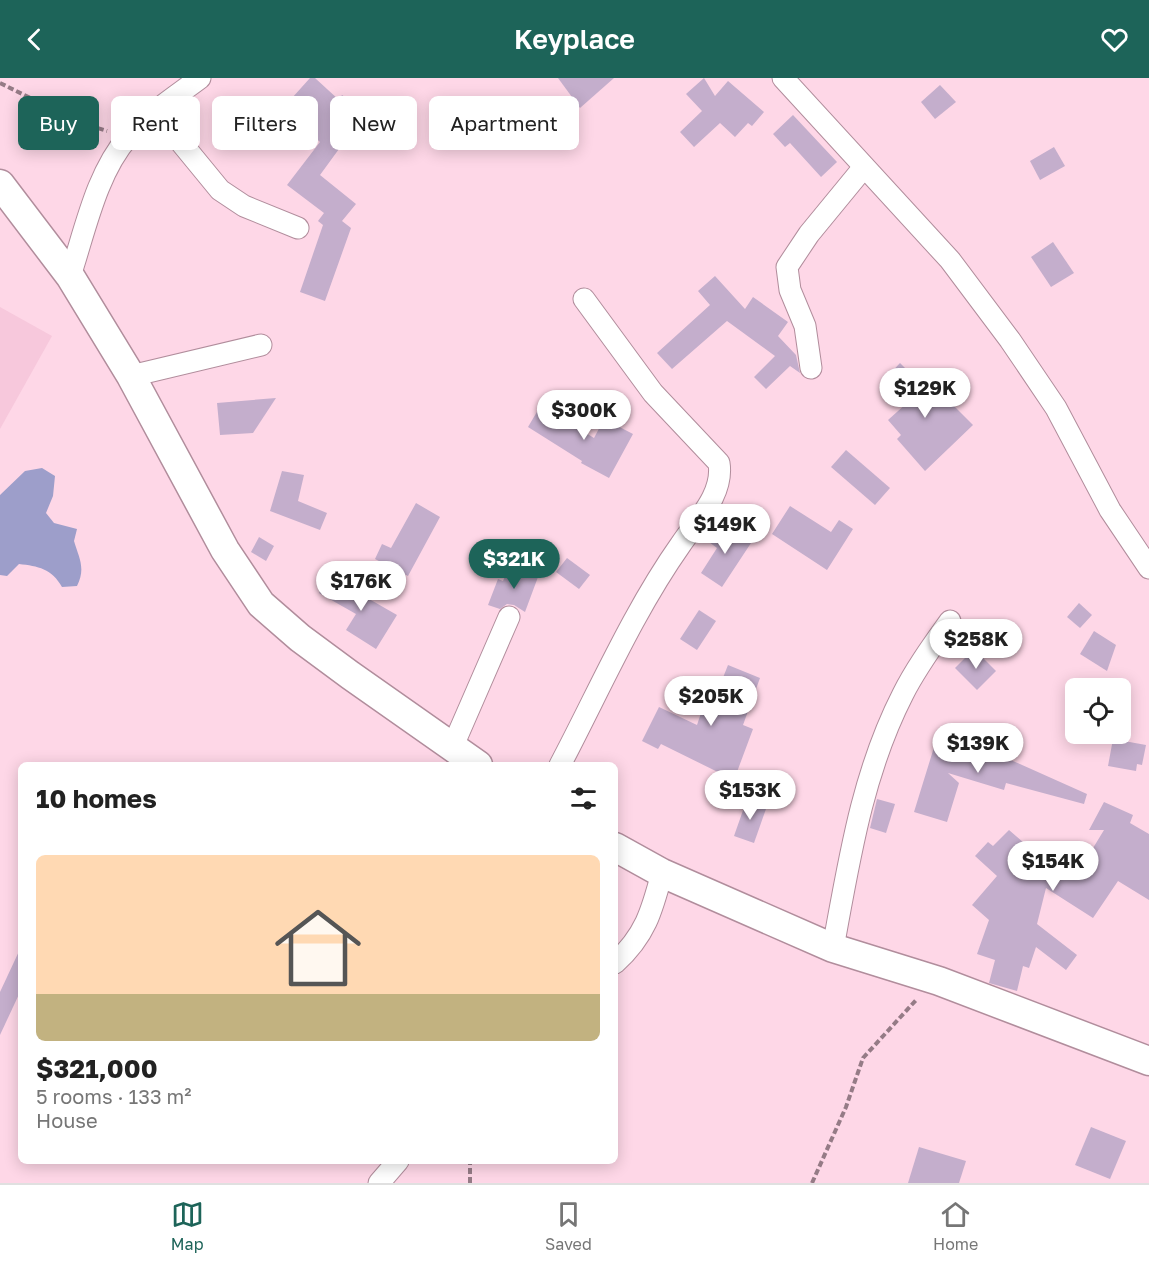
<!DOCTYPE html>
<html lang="en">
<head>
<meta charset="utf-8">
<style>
	:root { --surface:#fff; --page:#f2f2f2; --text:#222; --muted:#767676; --line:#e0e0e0; --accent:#1d6459 }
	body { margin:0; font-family:"Golos Text",sans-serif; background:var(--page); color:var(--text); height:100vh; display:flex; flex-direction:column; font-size:22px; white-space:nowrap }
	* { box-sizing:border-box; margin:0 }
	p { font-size:20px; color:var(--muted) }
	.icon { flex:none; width:33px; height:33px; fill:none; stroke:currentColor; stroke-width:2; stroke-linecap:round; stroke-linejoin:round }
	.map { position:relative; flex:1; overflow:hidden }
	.panel { position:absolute; left:18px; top:684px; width:600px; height:402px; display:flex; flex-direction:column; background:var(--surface); border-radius:9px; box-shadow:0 3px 15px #0003 }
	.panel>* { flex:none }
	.guide { position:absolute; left:18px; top:18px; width:600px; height:54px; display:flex; gap:12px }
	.fabs { position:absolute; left:1065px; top:600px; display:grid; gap:12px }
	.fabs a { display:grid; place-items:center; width:66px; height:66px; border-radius:9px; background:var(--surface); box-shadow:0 3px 15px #0003; font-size:30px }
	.price { position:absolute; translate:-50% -51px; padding:0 14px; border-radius:21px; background:#fff; color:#222; font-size:20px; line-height:39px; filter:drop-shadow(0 2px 3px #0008) }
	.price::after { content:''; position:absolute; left:50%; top:36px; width:18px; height:14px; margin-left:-9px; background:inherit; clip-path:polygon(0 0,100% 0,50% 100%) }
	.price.on { background:var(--accent); color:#fff }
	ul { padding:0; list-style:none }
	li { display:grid; align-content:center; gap:12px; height:318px; padding:0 18px }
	li span { display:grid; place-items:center; height:186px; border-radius:9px; color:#555 }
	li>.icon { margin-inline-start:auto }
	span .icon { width:108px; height:108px; fill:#fffc; stroke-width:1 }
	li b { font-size:26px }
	h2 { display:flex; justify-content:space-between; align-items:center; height:72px; padding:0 18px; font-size:26px }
	.chip { padding:0 21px; border-radius:9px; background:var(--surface); box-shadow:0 3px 15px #0003; font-size:21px; line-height:54px }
	.chip.on { background:var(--accent); color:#fff }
	header { display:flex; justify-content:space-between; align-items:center; height:78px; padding:0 18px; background:var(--accent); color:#fff; font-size:27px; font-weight:600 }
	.tab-bar { display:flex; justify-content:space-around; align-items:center; height:84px; border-top:2px solid var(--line); background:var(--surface); font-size:16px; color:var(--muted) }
	.tab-bar a { display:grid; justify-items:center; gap:3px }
	.tab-bar .on { color:var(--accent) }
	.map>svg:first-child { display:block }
	.built { fill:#f7c8dc }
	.water { fill:#9d9eca }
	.building { fill:#c4aecc }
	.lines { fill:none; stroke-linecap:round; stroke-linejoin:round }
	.street-casing { stroke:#b18d9c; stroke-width:23 }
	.secondary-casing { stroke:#b18d9c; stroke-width:31 }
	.path { stroke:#957b86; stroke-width:4; stroke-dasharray:6 3; stroke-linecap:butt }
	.street { stroke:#fff; stroke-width:21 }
	.secondary { stroke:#fff; stroke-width:28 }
</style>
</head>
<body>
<header><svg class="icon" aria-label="back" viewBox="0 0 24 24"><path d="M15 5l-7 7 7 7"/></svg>Keyplace<svg class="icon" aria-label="heart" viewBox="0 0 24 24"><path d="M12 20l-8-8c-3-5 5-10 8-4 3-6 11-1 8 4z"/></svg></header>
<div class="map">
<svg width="1149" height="1105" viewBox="0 0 1149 1105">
	<rect width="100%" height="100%" fill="#fed7e7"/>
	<path class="built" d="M0,229L52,258L0,351Z"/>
	<path class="water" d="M42,390L55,398L53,418L46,435L54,445L77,451L74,463C79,480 86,490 77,508L62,509C52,491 38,488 19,486L7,498L0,497V417L25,393Z"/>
	<g class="building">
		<path d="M310,0H315L339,22L342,17L371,38L360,53L355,49L320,97L356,126L342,143L351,150L325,223L300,214L323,147L318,143L324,135L287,107L320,64L283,30Z"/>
		<path d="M558,0H614L580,30Z"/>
		<path d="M704,0L715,18L728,3L764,34L752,48L748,45L735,59L720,45L694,69L680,54L702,33L686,16Z"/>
		<path d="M940,7L956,24L935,41L921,24Z"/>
		<path d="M793,37L837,84L821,99L790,65L785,69L773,56Z"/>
		<path d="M1054,69L1065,88L1040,102L1030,83Z"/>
		<path d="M1053,164L1074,195L1051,209L1031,179Z"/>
		<path d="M715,198L745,231L753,219L788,244L778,258L796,277L800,295L790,288L766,311L754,299L775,278L727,243L672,291L657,275L710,227L698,213Z"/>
		<path d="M900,285L931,316L937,311L973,347L925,393L897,361L901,357L888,342L907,325L884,302Z"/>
		<path d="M276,320L253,355L220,357L217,325Z"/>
		<path d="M541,327L594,360L604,341L633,356L609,400L581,385L582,383L528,349Z"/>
		<path d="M846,372L890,410L875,427L831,389Z"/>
		<path d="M282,393L304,397L298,423L327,435L320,452L270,433Z"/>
		<path d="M416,425L440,439L408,498L375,481L382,466L391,470Z"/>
		<path d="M790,428L831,454L839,442L853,451L827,492L772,456Z"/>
		<path d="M722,445L751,465L722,509L701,495L717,470L709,464Z"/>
		<path d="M259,459L274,468L266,483L251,474Z"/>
		<path d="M567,480L590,497L579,511L556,494Z"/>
		<path d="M509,489L538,499L525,534L514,527L507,526L500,531L488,527L498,501L503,503Z"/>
		<path d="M329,498L397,537L376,571L346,552L356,536L319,515Z"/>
		<path d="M1079,525L1092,537L1080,550L1067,539Z"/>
		<path d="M699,532L716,543L697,572L680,561Z"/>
		<path d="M1094,553L1116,567L1107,593L1080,576Z"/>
		<path d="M974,571L996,593L977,612L955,590Z"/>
		<path d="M728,587L760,600L743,647L753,651L734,702L661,666L658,671L642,663L659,629L697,647L702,632L709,635Z"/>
		<path d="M948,647L989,665L986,671L1087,716L1084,726L1006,705L1004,712L948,695L959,705L947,744L914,734L935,666L939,668Z"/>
		<path d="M1113,661L1146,667L1142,687L1137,686L1136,693L1108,688Z"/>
		<path d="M747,721L767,728L754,765L734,758Z"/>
		<path d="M877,721L895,726L886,755L870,750Z"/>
		<path d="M1104,724L1133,737L1130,745L1149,756V822L1118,803L1093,840L1046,810L1037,846L1077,877L1066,892L1036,869L1029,890L1023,888L1017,913L989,905L995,882L977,876L989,842L972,827L997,798L975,778L988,764L993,768L1009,752L1063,799L1067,792L1076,798L1104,752H1089Z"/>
		<path d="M21,869V912L0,957V914Z"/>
		<path d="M1091,1049L1126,1063L1110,1101L1075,1087Z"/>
		<path d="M919,1069L966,1083L959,1105H908Z"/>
	</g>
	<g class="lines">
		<g class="street-casing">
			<g id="street">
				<path d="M783,0L950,182L1010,262L1056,330L1110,432L1149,490"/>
				<path d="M156,34L220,112L244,128L298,150"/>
				<path d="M70,198C85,153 96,96 128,59C148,36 176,18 200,0"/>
				<path d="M811,290L805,248L790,212L787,189L809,156L864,89"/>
				<path d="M131,298L261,267"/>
				<path d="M452,670L509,539"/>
				<path d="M560,687C599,613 633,534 681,466C697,442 724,416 719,385L653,315L584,221"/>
				<path d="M833,870C849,783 862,696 903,616C916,590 933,567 950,543"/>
				<path d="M615,885C645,858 652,833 662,795"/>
				<path d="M379,1105L398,1083"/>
			</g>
		</g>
		<g class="secondary-casing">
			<g id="secondary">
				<path d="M0,106L70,198L131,298L225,472L261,526L300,560L350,597L478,687"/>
				<path d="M615,769L662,795L833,870L939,903L1149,983"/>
			</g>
		</g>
		<g class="path">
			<path d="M0,5L81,45L107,53"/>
			<path d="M470,1105V1083"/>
			<path d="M812,1105L846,1029L863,980L917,921"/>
		</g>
		<use href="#street" class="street"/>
		<use href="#secondary" class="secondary"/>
	</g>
</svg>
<div class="fabs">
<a><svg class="icon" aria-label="locate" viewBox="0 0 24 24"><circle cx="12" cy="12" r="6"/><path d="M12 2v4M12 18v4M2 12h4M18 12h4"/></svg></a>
</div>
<b class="price" style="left:925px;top:341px">$129K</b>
<b class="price" style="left:584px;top:363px">$300K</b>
<b class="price" style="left:725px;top:477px">$149K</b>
<b class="price on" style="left:514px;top:512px">$321K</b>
<b class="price" style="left:361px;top:534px">$176K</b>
<b class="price" style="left:976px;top:592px">$258K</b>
<b class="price" style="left:711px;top:649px">$205K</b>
<b class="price" style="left:978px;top:696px">$139K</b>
<b class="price" style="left:750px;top:743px">$153K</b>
<b class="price" style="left:1053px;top:814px">$154K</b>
<div class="guide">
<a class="chip on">Buy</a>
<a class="chip">Rent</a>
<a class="chip">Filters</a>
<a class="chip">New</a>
<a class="chip">Apartment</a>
</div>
<section class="panel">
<h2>10 homes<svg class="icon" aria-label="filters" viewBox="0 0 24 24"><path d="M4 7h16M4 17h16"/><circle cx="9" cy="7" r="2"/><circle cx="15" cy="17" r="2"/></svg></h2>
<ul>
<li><span style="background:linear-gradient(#ffd9b3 75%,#c2b280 0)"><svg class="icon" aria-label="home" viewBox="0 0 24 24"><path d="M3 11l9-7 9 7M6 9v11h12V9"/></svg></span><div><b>$321,000</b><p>5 rooms · 133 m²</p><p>House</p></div></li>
</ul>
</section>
</div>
<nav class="tab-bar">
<a class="on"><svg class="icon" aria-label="map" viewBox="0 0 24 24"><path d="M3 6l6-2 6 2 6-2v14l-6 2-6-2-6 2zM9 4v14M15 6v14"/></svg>Map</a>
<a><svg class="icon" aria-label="saved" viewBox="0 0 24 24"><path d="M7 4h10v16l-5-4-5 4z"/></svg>Saved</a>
<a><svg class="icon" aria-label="home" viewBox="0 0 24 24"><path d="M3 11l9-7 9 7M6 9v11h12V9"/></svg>Home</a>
</nav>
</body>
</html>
